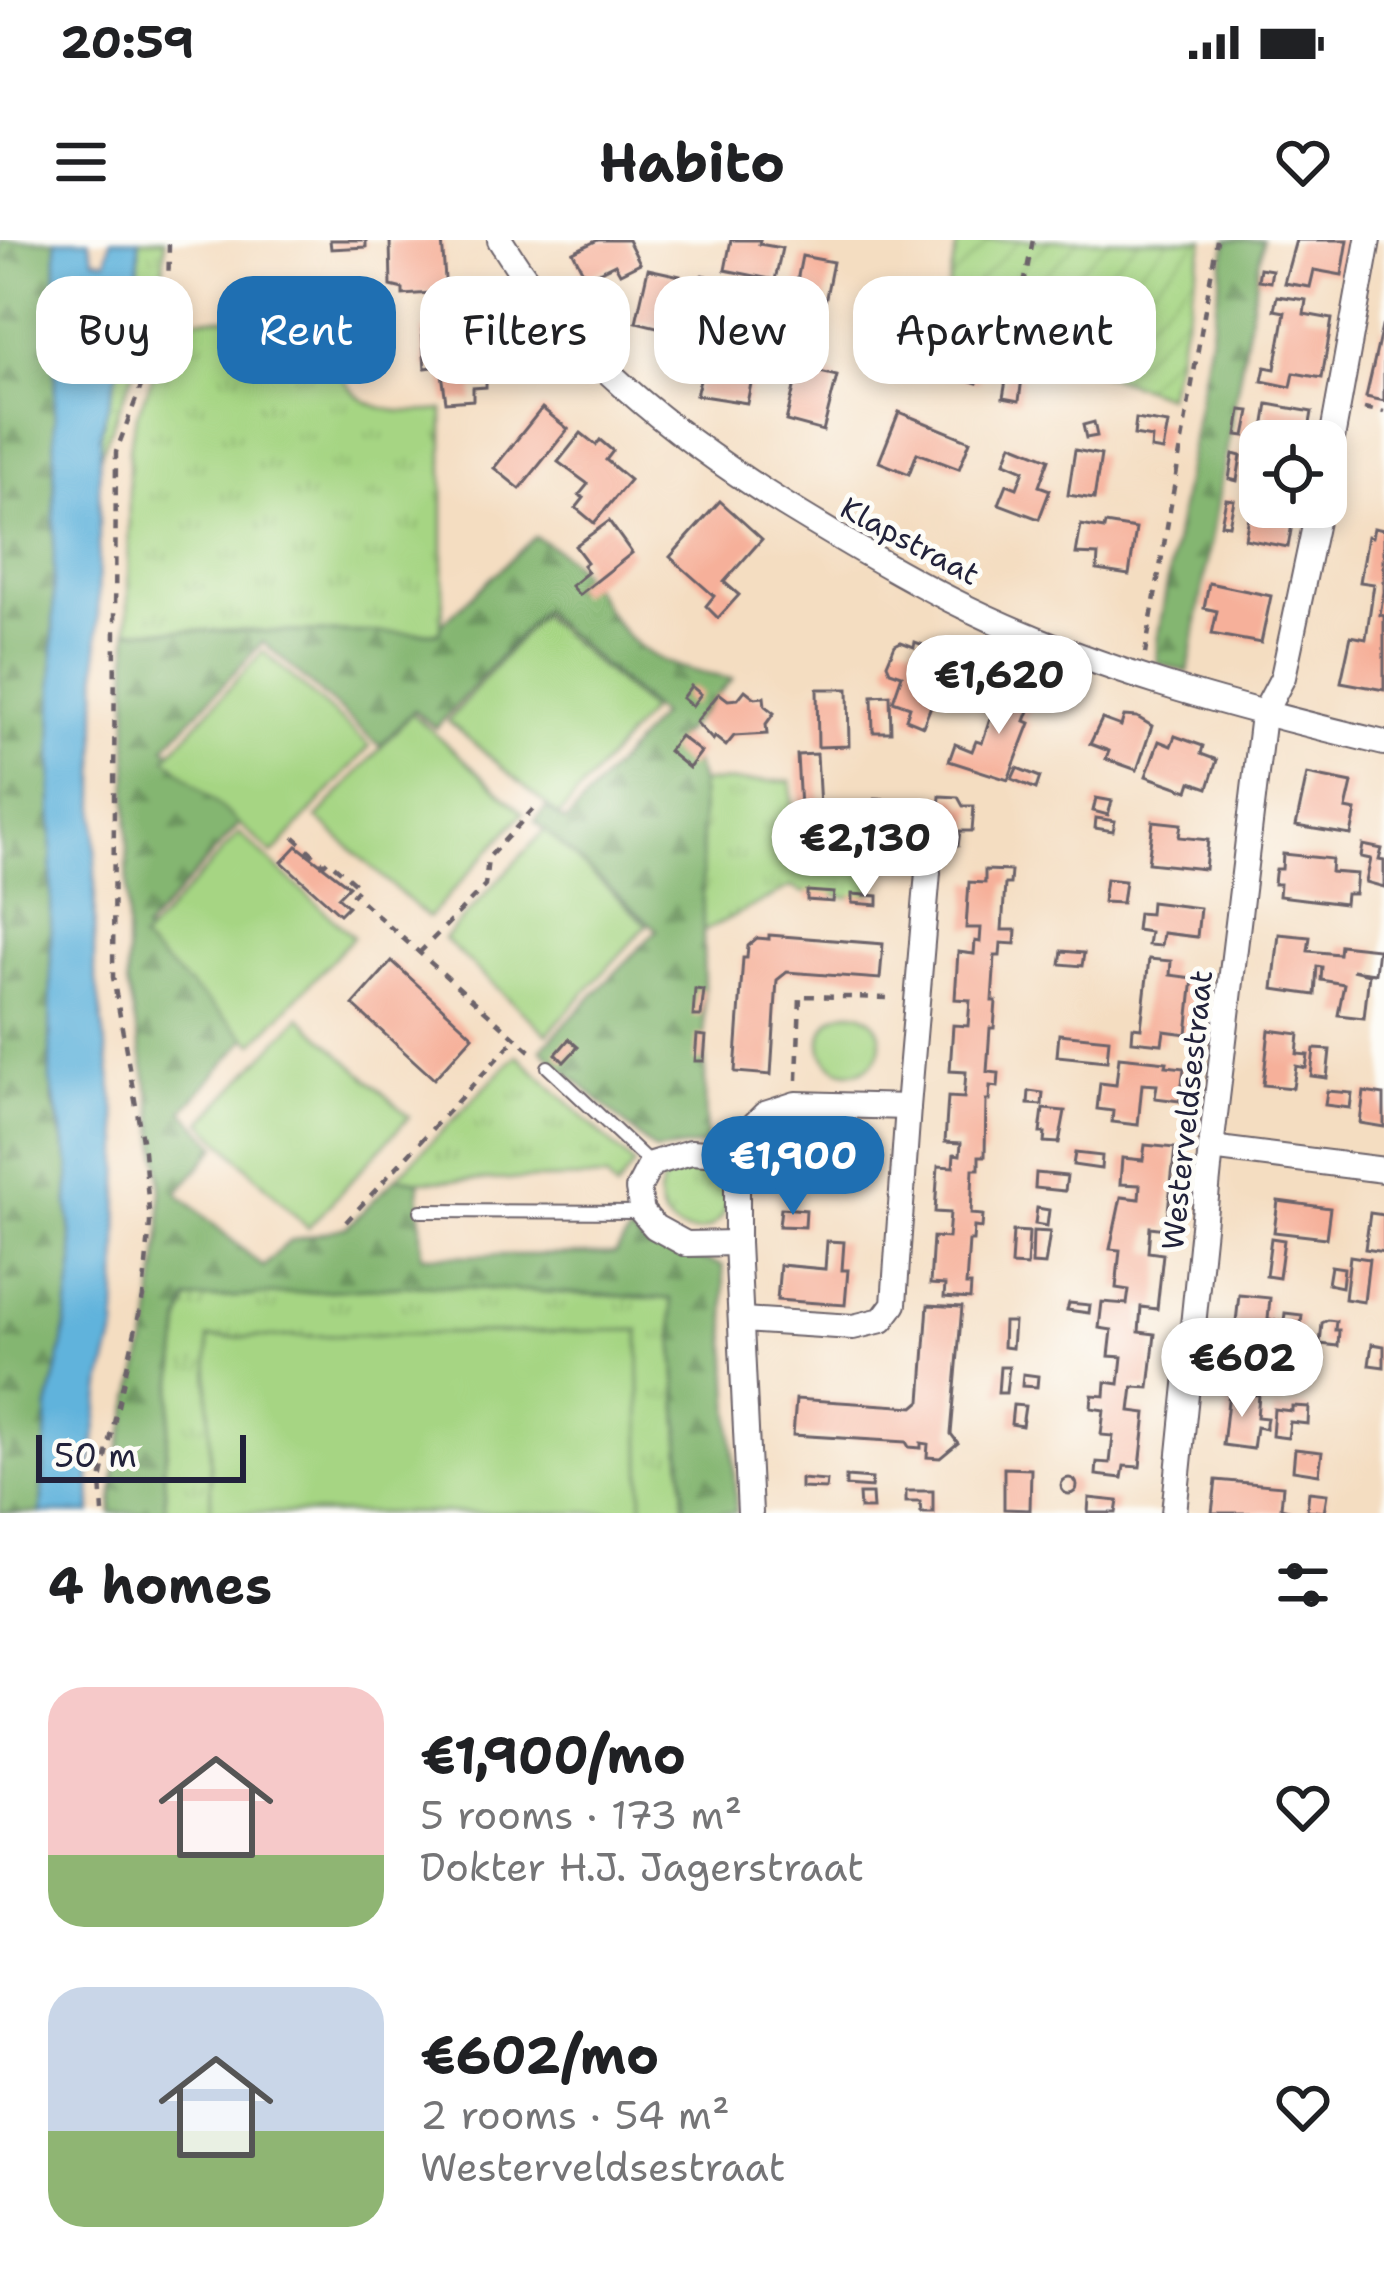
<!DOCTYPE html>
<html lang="en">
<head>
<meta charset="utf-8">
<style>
	:root { --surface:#fff; --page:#f2f2f2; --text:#202124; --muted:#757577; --accent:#1f6fb2 }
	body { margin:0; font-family:"Shantell Sans",sans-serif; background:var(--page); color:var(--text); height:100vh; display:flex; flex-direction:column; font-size:45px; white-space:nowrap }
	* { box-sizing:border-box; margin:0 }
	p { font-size:39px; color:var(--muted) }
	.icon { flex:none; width:66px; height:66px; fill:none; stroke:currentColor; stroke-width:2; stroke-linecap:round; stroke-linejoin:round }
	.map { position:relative; height:1273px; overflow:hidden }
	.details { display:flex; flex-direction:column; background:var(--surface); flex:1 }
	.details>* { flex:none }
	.banner { position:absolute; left:36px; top:36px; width:1314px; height:108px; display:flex; gap:24px }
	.tools { position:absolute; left:1239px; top:180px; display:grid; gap:24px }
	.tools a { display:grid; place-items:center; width:108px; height:108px; border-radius:24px; background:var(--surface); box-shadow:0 6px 18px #0003; font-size:60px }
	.scale { position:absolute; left:36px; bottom:30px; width:210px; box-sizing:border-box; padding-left:12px; border:6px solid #22223b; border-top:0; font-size:33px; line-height:42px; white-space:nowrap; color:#22223b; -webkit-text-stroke:9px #fdfcf7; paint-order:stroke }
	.price { position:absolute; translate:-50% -102px; padding:0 27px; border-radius:42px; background:#fff; color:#222; font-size:39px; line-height:78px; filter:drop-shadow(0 3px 6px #0008) }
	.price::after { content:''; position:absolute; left:50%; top:72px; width:36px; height:27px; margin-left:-18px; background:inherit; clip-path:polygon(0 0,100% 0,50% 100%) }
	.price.selected { background:var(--accent); color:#fff }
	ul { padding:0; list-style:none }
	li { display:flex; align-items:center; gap:36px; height:300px; padding:0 48px }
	li span { display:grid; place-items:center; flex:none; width:336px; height:240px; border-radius:36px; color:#555 }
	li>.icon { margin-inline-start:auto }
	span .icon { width:144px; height:144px; fill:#fffc; stroke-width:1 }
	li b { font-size:51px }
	h2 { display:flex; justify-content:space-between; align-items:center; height:144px; padding:0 48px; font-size:51px }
	.pill { padding:0 42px; border-radius:36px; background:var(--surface); box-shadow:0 6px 18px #0003; font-size:42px; line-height:108px }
	.pill.selected { background:var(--accent); color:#fff }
	.status { display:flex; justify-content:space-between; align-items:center; height:84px; padding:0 60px; background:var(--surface); direction:ltr }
	.status svg { height:33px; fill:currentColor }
	header { display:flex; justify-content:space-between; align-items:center; height:156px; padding:0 48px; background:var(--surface); font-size:54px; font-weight:700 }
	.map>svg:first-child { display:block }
	.grass { fill:url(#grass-tufts); stroke:#647c5f; stroke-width:3 }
	.forest { fill:url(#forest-firs); stroke:#536c56; stroke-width:3 }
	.park { fill:#a6d583; stroke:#647c5f; stroke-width:3 }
	.garden { fill:url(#garden-furrows); stroke:#647c5f; stroke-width:3 }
	.water { fill:#60b3dc; stroke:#416a8c; stroke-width:3 }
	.building { fill:#f6b09a }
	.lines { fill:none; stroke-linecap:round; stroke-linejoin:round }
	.lane-casing { stroke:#6c636a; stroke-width:16 }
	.street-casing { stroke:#6c636a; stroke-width:28 }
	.path { stroke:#6c636a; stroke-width:4.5; stroke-dasharray:9 9; stroke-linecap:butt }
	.lane { stroke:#fff; stroke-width:12 }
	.street { stroke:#fff; stroke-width:24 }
	.labels { text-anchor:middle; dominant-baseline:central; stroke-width:10; stroke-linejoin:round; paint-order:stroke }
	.street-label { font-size:30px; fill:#22223b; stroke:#fdfcf7 }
</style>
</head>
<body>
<div class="status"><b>20:59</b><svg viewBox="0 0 49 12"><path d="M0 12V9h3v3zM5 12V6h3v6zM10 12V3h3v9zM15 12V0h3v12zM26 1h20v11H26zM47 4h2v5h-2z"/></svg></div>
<header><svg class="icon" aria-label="menu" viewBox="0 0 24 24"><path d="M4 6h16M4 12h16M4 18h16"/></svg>Habito<svg class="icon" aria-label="heart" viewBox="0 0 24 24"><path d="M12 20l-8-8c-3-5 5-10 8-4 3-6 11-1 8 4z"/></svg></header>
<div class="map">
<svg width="1384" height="1273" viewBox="0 0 1384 1273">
	<defs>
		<pattern id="grass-tufts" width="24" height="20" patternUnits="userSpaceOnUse" patternTransform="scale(3)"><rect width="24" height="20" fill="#a6d583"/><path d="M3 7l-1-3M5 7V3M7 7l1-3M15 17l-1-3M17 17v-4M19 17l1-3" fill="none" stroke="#8fb772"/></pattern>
		<pattern id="forest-firs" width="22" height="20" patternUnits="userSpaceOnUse" patternTransform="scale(3)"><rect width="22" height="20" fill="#84b671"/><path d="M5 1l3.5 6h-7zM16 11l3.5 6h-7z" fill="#6c945e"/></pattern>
		<pattern id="garden-furrows" width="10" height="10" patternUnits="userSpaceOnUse" patternTransform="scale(3)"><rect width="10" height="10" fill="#a6d583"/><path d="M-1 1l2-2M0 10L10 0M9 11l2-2" fill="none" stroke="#8fb772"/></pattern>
	</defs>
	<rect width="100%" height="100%" fill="#fdfcf7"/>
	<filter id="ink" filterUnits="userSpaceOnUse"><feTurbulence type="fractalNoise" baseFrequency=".00833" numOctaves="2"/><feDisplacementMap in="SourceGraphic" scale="24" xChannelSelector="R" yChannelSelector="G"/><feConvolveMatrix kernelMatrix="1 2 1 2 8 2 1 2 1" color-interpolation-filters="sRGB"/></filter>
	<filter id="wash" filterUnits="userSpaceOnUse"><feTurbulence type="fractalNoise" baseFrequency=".004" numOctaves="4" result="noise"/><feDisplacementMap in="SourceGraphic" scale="48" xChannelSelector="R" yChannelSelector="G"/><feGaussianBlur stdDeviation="2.7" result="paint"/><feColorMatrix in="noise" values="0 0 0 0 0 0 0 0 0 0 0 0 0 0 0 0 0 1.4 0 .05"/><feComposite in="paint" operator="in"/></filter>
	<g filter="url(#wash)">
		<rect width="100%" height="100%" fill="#f4ddc1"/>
		<g class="grass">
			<path d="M139,0H165L161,63L99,219L100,194L138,57Z"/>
			<path d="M313,76C345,151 353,179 443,170V371L439,393L128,390L129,208L136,177L176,79Z"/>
			<path d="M791,541L793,585L872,584L870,659L802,652L791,647L700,693L701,542Z"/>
			<path d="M517,815L634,925L616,950L607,938L419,941L397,937Z"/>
			<circle cx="693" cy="958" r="34"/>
			<path d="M420,1045L671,1059L685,1273H166L164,1229L181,1081L188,1059Z"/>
		</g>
		<g class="forest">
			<path d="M0,0H56L52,859L70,926L68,963L74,1023L63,1103L48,1168L41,1273H0Z"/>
			<path d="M1227,0H1263L1188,432L1157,423V402Z"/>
			<path d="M535,297C596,327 594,368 636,404C661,426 700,433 732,439L679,497L693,518L701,542L706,905L655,911L541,809L657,690L535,581L546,568L566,582L660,475L541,371L436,488L414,470L380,506L263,402L165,507L242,581L144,691L249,795L183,871L217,906L177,953L263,1027L289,1001L347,987L397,937L419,941L422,1016L615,1014L630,992C654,1017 693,1013 723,1026L736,1273H685L671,1059L420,1045L188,1060L181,1081L164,1229L166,1273H111L116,1222L150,1085L161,994V940L152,866L127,744L128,390L439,393L441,385Z"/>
		</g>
		<g class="park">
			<path d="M540,375L650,470L559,576L448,481Z"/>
			<path d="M263,411L370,506L273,614L166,518Z"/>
			<path d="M412,473L523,573L428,678L317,578Z"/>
			<path d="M545,590L647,685L547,794L444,699Z"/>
			<path d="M239,593L353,697L254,804L141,701Z"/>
			<circle cx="851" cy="802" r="30"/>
			<path d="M300,777L409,877L308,988L202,882Z"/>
			<path d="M639,1090L642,1273H211L208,1098Z"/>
		</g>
		<path class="garden" d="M958,0H1204L1167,156L942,79Z"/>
		<path class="water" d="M56,0H89L94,19L106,21L111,0H139L138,57L100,195L94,726L120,902L116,1089L103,1139L90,1236L91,1273H41L48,1168L63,1103L74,1023L68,963L70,926L50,840Z"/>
		<g id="blocks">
			<g class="building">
				<path d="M330,0H366V7L331,9Z"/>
				<path d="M390,0H442L446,52L403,55V49L391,46Z"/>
				<path d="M598,0H628L640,23L620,33L615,24L586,38L573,12Z"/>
				<path d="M731,0H760L759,4L782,8L775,40L725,30Z"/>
				<path d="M1296,0H1348L1342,35L1314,30L1310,47L1284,43Z"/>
				<path d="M802,16L833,22L825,62L794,56Z"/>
				<path d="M1260,28L1272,30L1270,42L1258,40Z"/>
				<path d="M648,29L680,36L669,90L636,82Z"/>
				<path d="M702,35L720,39L708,99L682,93L693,42Z"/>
				<path d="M731,40L773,49L766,81L724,72Z"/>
				<path d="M368,46L370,67L315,71L314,55Z"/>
				<path d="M889,53L905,58L900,77L884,72Z"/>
				<path d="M1277,56L1306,60L1304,74L1332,79L1322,138L1294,133L1291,147L1262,141L1265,127L1275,129L1285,72L1274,70Z"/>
				<path d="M351,71L353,98L306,101L304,74Z"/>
				<path d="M482,78L483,102H487L486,147L473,148V160L446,162L441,126L425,128L422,90L439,88L438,85L451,83V80Z"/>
				<path d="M715,85L734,89L727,123L754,129L747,163L696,155Z"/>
				<path d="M1382,87L1384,88V161L1366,157Z"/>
				<path d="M943,103L985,119L977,143L934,128Z"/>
				<path d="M799,127L837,136L823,191L786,181Z"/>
				<path d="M1007,135L1022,138L1019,161L1003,158Z"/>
				<path d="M1268,164L1312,172L1307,201H1262Z"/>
				<path d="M542,168L568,189L520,249L494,228Z"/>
				<path d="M1241,170L1250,171L1245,196L1237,195Z"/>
				<path d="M899,172L970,201L959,229L917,213L909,234L879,222Z"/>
				<path d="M1136,179L1168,184L1163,211L1151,209L1152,198L1134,195Z"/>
				<path d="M1094,182L1097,196L1086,198L1083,185Z"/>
				<path d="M581,193L596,205L600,200L613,211L606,220L630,240L594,283L576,268L584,258L579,255L588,244L558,222Z"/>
				<path d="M1012,204L1049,219L1039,246L1050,250L1039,279L999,264L1007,244L1017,248L1024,230L1005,222Z"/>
				<path d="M1075,210L1101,215L1094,259L1068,255Z"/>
				<path d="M1233,214L1241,216L1237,241L1229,239Z"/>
				<path d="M1258,225L1260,267H1295L1288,307L1245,299Z"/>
				<path d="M1226,259L1234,260L1229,285L1221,284Z"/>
				<path d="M720,261L762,299L724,342L739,355L718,378L706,366L714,356L670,317Z"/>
				<path d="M609,281L632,313L579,355L571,346L588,332L583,325L587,322L575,306Z"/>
				<path d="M1105,284L1136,289L1129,335L1097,330L1098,315L1076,314L1081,285L1104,289Z"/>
				<path d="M1374,288L1384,290V352L1380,375L1384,376V450L1341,442L1351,396L1366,399L1374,344L1360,342L1368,296L1372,297Z"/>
				<path d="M1209,343L1271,356L1261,403L1212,394L1217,371L1204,368Z"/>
				<path d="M901,402L914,407L915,402L951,415L923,486L906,479L910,467L893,461L902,435L890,431L887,424L895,405Z"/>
				<path d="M691,446L701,454L692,466L682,458Z"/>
				<path d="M1001,446L1034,458L1025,481L1030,483L1008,540L949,521L955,504L972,511L976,501L982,503Z"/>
				<path d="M817,449H848L849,506L818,507Z"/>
				<path d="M745,450L755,458L764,457L765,466L774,473L766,484L767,494L734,496L726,506L715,497L713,500L696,482L719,453L728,460L738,459Z"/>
				<path d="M890,455L891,492H873L872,456Z"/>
				<path d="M1124,476L1137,477L1152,486L1137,530L1106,519L1109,511L1090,504L1102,479L1121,486Z"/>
				<path d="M680,496L701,512L689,528L668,511Z"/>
				<path d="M1175,496L1203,506L1201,514L1217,520L1208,548L1191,542L1188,551L1146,536L1159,501L1171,506Z"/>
				<path d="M817,514L820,567L800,568L797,515Z"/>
				<path d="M1017,528L1040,537L1036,549L1012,539Z"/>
				<path d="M1307,534L1352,543L1346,569L1356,571L1351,595L1296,586Z"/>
				<path d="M940,556L958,557L963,566H974L972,591H960L958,606L890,601L891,586L877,585L875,559L895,560L894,565L939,568Z"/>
				<path d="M1096,558L1112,561L1108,575L1093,571Z"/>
				<path d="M1096,578L1115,581L1113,591L1095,588Z"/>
				<path d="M1153,581L1181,584L1179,597L1208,600L1205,629L1148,623Z"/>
				<path d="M1363,605L1382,609L1379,620L1384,621V647L1366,642L1371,619L1361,617Z"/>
				<path d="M297,606L349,646L338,657L348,666L340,674L282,622Z"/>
				<path d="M1283,614L1332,619L1331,632L1357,634L1355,654H1346L1345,664L1279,656L1280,644H1274L1275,634L1276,629H1282Z"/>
				<path d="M985,630L1011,631L1010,644H1005L1002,690H1016L1015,704L1001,703L1000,716H995L992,761H996L995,775L994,788H990L987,832L999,833L998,847L990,846L989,860H986L985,916H979V929H973L971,974L983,975L982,988L974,987L973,1001H969L966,1045H971L970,1059L944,1057L945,1045L930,1044L933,997L948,998L950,973L935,972L938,926L953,927L954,914L960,915L961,903L945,902L948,857L964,858L966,832L950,831L953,785L968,786L970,760L955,759L958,712L974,714L975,701L980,702L981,688H966L969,642L985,643Z"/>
				<path d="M1106,639L1125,641L1122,663L1103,662Z"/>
				<path d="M807,651L834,653L833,662L807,660Z"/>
				<path d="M852,654L878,656V665L852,663Z"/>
				<path d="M1151,662L1200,668L1197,697L1163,693L1161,706L1148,705L1150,692L1136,690L1138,673L1150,674Z"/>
				<path d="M1279,694L1310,697L1308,711L1339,714L1340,705L1378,709L1375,733L1352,730L1369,734L1364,778L1338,775L1344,744L1321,740L1322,727L1317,726L1315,755L1273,749Z"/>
				<path d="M769,695L883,704L880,739L787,732L777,740L771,835L735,832L743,718H747L748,706L757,698L769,699Z"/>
				<path d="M1062,711L1084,713L1082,726L1060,724Z"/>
				<path d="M1149,719L1171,721L1170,735L1193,738L1187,794L1164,791L1162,804L1132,801L1133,787L1141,788Z"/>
				<path d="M392,721L473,796L434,839L353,765Z"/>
				<path d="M695,749L704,750L701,776H693Z"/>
				<path d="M1269,790L1299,794L1297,814L1308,815L1306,828L1296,826L1293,848L1263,845Z"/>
				<path d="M1059,794L1109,799L1107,821L1057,816Z"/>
				<path d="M697,795L706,796L704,821H695Z"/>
				<path d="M569,799L578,807L564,822L556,814Z"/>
				<path d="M1314,809L1330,810L1327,838L1311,836Z"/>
				<path d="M1119,817L1167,822L1166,826L1184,828L1180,861L1155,858L1157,845L1142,844L1138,885L1112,882L1113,871L1097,869L1100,843L1116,845Z"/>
				<path d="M1029,851L1043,853L1042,865L1028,864Z"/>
				<path d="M1327,851L1352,853L1350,868L1325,865Z"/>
				<path d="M1364,852L1384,855V887L1360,883Z"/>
				<path d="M1043,869L1065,871L1059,903L1044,902L1045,893H1040Z"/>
				<path d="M789,893L857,898L855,934L786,928Z"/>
				<path d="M1145,905L1175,908L1166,989L1150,987L1149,1000L1148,1012L1163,1014L1157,1069L1141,1067L1139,1092L1155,1094L1149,1148L1133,1147L1130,1171L1146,1173L1140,1227L1124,1226L1122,1238L1096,1235L1097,1222L1110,1223L1113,1196L1101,1195L1104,1170L1091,1168L1092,1155L1105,1156L1106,1142L1119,1144L1122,1117L1109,1116L1112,1090L1099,1088L1102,1062L1127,1064L1129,1050L1116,1048L1120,1010L1110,1009L1121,957L1139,959L1140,945L1120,944L1122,918L1143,920Z"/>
				<path d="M1075,913L1102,916L1101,929L1073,925Z"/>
				<path d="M1036,933L1067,936L1065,951L1035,948Z"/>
				<path d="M1278,961L1330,968L1326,998L1274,992Z"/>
				<path d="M781,968L806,970L805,987L779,986Z"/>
				<path d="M1037,968L1049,970L1047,986L1035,984Z"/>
				<path d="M1370,973L1384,975V1012L1365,1009Z"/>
				<path d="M1013,991L1029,992L1027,1026L1011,1025Z"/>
				<path d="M1033,991L1050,992L1045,1025L1032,1024Z"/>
				<path d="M1271,998L1284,1000L1279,1038L1266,1036Z"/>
				<path d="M827,1001L844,1002L842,1030H848L845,1065L777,1060L780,1025L825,1029Z"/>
				<path d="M1350,1016L1369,1019L1364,1062L1345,1059Z"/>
				<path d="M1331,1026L1344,1028L1342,1047L1328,1044Z"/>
				<path d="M1239,1055L1270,1058L1268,1080L1278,1081L1277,1087V1093L1266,1092L1264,1113L1233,1110Z"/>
				<path d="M1069,1063L1090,1065L1089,1073L1067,1070Z"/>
				<path d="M928,1065L962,1067L951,1194L958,1203L940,1218L927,1217L928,1204L921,1203V1208L909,1207L906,1202L793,1195L796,1159L914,1167L921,1161Z"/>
				<path d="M1285,1073L1302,1075L1299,1102L1282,1100Z"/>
				<path d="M1328,1080L1336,1081L1335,1090H1339L1338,1106L1320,1104L1322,1083Z"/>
				<path d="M1004,1082H1014L1012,1108L1003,1107Z"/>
				<path d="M1372,1104L1384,1106V1127L1369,1125Z"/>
				<path d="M1000,1127H1009L1006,1153H998Z"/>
				<path d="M1023,1134L1038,1136L1037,1147L1022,1146Z"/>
				<path d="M1229,1152L1259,1155L1257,1177L1267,1178L1266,1183V1189L1256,1187L1253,1209L1223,1205Z"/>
				<path d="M1013,1165L1025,1166L1022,1186L1011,1184Z"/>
				<path d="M1292,1166L1309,1167L1308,1184L1290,1182L1288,1198L1272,1196L1274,1169L1292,1171Z"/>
				<path d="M1295,1209L1322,1212L1319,1234L1293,1230Z"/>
				<path d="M1004,1228L1031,1229L1030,1270L1004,1269Z"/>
				<path d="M846,1237L872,1239L871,1248L846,1246Z"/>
				<circle cx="1069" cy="1246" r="8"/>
				<path d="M801,1239L827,1241L826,1249L801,1248Z"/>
				<path d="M1216,1240L1283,1246L1281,1268L1300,1273H1212Z"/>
				<path d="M906,1251H933V1273H921L920,1262H906Z"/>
				<path d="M1309,1252L1327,1254L1324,1272L1307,1270Z"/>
				<path d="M859,1254H872L873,1269H860Z"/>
				<path d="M1089,1258L1118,1261L1116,1273H1088Z"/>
			</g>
		</g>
	</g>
	<g filter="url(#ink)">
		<use href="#blocks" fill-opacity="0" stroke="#6c636a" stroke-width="3"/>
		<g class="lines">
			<g class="lane-casing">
				<g id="lane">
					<path d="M548,827L651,924"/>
					<path d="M421,971L641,972"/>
				</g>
			</g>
			<g class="street-casing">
				<g id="street">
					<path d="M500,0C570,114 672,194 785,265C839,298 894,331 951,360C1087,429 1237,468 1384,503"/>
					<path d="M1326,232L1368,0"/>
					<path d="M1211,908L1384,930"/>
					<path d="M737,915L691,912L651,924L638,949L642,972L655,987L686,1004L737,1003"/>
					<path d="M743,1080L853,1087L882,1080L894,1064L908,867"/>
					<path d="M750,1273L737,1003V915L743,896L765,874L796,864L908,867L928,632"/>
					<path d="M1174,1273L1211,908L1263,475L1283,437L1319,267"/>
				</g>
			</g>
			<g class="path">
				<path d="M1013,98L1033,0"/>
				<path d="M1364,168L1384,172"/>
				<path d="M1145,414L1217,0"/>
				<path d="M294,597L324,624L328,620L359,647L353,654L535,815"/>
				<path d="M419,713L485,646L488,618L536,566"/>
				<path d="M797,840L800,756L891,758"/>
				<path d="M346,982L516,798"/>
				<path d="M103,1273L101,1240L143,1057L150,983L144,911L113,737L116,212L168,75L169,0"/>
			</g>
			<use href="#lane" class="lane"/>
			<use href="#street" class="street"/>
		</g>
	</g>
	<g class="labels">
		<g class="street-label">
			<text transform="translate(910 301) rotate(28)">Klapstraat</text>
			<text transform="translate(1187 870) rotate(-84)">Westerveldsestraat</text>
		</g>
	</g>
</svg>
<div class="tools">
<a><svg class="icon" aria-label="locate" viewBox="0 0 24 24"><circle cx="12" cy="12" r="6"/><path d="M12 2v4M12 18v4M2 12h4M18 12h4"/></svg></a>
</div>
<div class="scale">50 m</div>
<b class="price" style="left:999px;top:497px">€1,620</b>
<b class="price" style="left:865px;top:660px">€2,130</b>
<b class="price selected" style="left:793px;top:978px">€1,900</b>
<b class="price" style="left:1242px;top:1180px">€602</b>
<div class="banner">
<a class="pill">Buy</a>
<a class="pill selected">Rent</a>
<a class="pill">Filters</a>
<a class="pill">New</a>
<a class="pill">Apartment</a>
</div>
</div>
<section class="details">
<h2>4 homes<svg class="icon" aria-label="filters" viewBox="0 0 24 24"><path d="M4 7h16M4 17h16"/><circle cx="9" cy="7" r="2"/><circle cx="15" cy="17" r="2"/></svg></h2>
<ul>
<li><span style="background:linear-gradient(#f6c9c9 70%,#8fb573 0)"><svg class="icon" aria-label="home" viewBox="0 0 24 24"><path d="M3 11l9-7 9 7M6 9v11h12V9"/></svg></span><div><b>€1,900/mo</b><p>5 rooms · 173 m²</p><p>Dokter H.J. Jagerstraat</p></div><svg class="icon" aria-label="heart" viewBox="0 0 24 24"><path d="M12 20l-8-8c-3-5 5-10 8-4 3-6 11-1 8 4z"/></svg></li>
<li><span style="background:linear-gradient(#c9d6e8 60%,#8fb573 0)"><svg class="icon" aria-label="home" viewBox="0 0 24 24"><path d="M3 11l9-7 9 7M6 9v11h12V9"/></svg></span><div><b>€602/mo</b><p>2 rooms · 54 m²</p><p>Westerveldsestraat</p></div><svg class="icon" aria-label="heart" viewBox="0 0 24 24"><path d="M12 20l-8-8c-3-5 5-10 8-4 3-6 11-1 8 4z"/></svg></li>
</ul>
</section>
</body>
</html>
